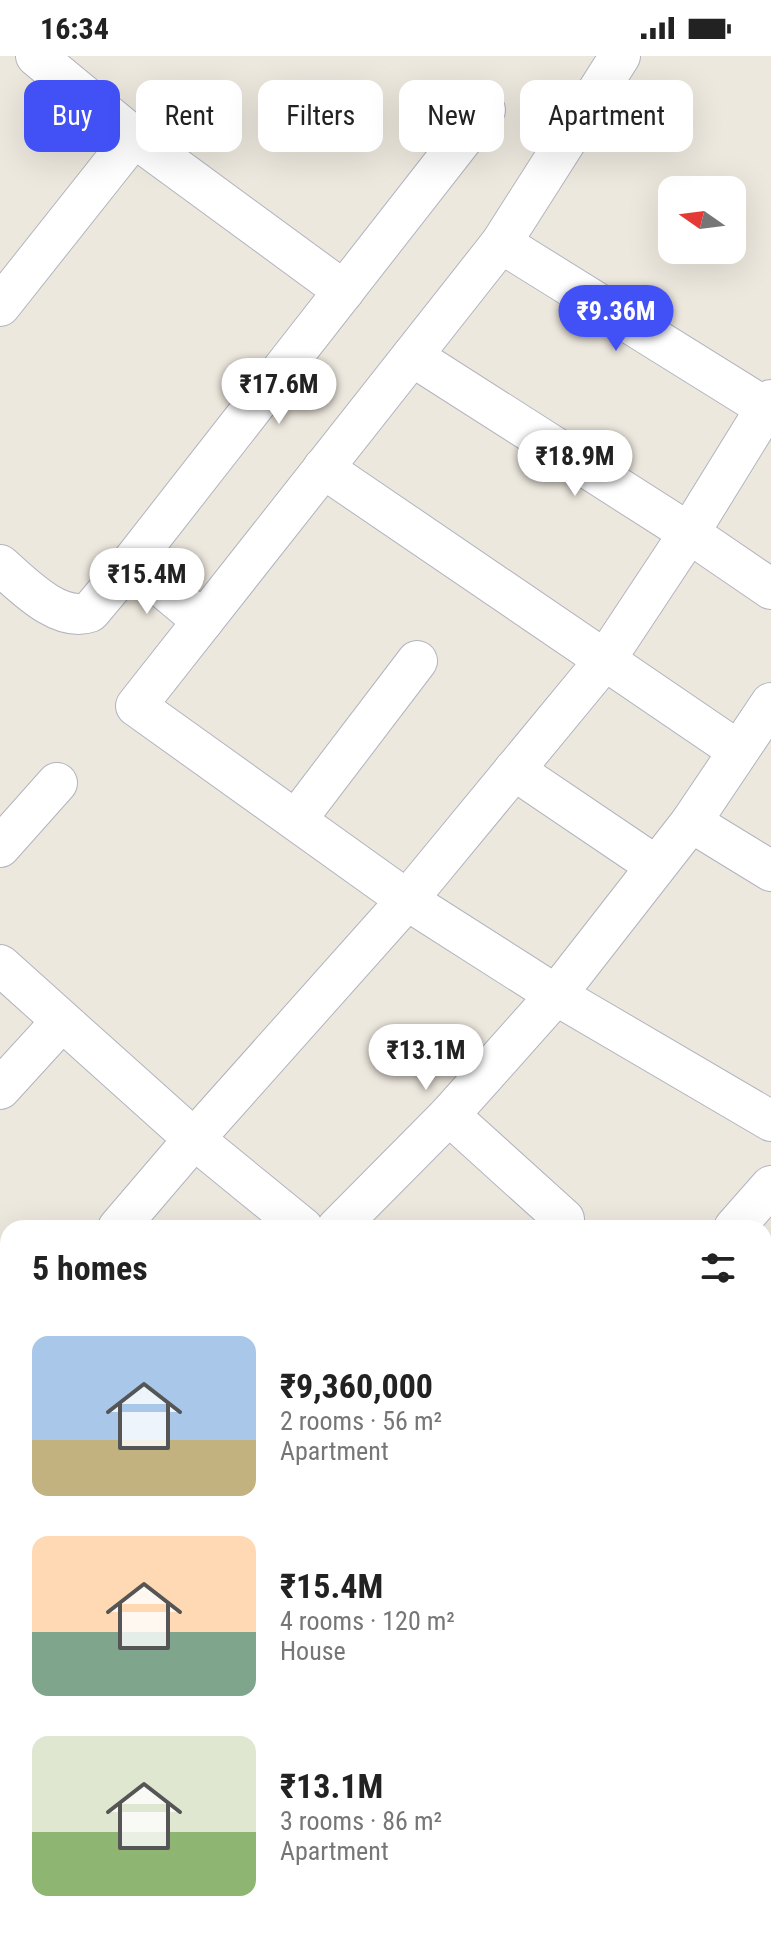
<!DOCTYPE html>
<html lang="en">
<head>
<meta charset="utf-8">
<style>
	:root { --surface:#fff; --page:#f2f2f2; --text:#222; --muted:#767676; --accent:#4251f6 }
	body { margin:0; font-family:"Roboto Condensed",sans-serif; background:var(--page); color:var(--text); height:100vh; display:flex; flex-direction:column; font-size:30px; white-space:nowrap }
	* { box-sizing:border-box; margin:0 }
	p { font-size:26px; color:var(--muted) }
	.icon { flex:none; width:44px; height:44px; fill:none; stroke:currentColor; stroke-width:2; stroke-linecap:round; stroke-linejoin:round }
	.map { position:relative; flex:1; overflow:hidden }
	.sheet { position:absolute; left:0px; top:1164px; width:772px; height:714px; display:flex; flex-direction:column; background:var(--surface); border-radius:24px 24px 0 0; box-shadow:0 8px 32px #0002 }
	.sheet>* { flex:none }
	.hud { position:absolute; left:24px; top:24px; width:724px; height:72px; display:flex; gap:16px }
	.needle { width:52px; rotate:284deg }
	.tools { position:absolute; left:658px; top:120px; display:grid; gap:16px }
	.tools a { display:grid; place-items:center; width:88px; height:88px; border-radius:16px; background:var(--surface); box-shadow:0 8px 32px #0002; font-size:40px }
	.price { position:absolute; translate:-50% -68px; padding:0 18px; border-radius:28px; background:#fff; color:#222; font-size:26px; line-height:52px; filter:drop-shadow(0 2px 4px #0008) }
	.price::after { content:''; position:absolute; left:50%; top:48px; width:24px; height:18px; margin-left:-12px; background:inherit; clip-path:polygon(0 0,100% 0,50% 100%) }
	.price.current { background:var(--accent); color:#fff }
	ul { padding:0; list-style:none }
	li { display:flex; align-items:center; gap:24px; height:200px; padding:0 32px }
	li span { display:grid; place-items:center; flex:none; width:224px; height:160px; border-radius:16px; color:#555 }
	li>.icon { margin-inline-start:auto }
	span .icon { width:96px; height:96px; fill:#fffc; stroke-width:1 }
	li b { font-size:34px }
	h2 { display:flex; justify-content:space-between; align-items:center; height:96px; padding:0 32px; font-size:34px }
	.tag { padding:0 28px; border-radius:16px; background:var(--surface); box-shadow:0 8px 32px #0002; font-size:28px; line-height:72px }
	.tag.current { background:var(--accent); color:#fff }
	.status { display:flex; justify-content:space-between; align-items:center; height:56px; padding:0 40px; background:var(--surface); direction:ltr }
	.status svg { height:22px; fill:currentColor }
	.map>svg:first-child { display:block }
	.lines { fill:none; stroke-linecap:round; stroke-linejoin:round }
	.minor-casing { stroke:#b2b3bf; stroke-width:42 }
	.minor { stroke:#fff; stroke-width:40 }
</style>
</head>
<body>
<div class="status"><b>16:34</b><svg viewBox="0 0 49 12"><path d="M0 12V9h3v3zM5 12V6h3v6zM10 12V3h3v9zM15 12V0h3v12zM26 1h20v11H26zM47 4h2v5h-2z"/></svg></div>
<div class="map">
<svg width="771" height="1877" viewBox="0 0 771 1877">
	<rect width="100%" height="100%" fill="#ede8de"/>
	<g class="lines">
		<g class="minor-casing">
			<g id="minor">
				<path d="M620,0L501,187L136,650L407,844L556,939L771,1065"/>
				<path d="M134,81L344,235"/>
				<path d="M501,187L766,352"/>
				<path d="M0,250L134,81L36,0"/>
				<path d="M412,300L689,477L771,533"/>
				<path d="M323,412L737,694"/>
				<path d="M132,506L203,565"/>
				<path d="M0,509C22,528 58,567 90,556L132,506L485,54"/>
				<path d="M514,714L656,810"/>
				<path d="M296,764L417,605"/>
				<path d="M691,766L771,815"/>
				<path d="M0,791L57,727"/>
				<path d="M0,909L194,1083L303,1172"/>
				<path d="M0,1033L62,965"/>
				<path d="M449,1059L564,1163"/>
				<path d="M118,1172L194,1083L407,844L605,604L689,477L771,344"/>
				<path d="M337,1172L449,1059L556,939L691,766L771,647"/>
				<path d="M734,1172L771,1130"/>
				<path d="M0,1474L8,1479"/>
				<path d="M764,1603L771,1610"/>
				<path d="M764,1667L771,1658"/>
				<path d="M0,1702L8,1707"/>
				<path d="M0,1869L8,1858"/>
				<path d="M183,1877L189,1870"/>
				<path d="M589,1877L595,1870"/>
				<path d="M770,1877H771"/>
			</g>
		</g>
		<use href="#minor" class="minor"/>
	</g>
</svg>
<div class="tools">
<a><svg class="needle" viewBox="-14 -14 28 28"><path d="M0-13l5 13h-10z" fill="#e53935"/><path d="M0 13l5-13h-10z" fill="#767676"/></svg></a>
</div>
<b class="price current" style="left:616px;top:297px">₹9.36M</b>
<b class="price" style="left:279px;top:370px">₹17.6M</b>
<b class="price" style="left:575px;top:442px">₹18.9M</b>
<b class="price" style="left:147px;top:560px">₹15.4M</b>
<b class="price" style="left:426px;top:1036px">₹13.1M</b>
<div class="hud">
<a class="tag current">Buy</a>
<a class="tag">Rent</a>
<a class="tag">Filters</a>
<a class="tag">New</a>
<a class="tag">Apartment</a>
</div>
<section class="sheet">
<h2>5 homes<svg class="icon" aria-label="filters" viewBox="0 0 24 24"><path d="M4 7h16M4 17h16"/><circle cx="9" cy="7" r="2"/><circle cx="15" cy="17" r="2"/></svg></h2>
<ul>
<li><span style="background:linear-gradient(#a9c7e8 65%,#c2b280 0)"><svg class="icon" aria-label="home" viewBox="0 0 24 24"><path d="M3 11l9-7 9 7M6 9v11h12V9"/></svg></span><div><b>₹9,360,000</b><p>2 rooms · 56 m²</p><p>Apartment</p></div></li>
<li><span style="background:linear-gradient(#ffd9b3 60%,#7fa58c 0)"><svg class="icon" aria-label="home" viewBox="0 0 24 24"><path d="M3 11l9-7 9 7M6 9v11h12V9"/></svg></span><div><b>₹15.4M</b><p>4 rooms · 120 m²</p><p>House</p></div></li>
<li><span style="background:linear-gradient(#dfe7d0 60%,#8fb573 0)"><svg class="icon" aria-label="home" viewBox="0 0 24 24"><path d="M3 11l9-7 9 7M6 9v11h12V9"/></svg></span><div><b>₹13.1M</b><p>3 rooms · 86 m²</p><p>Apartment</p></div></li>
</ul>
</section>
</div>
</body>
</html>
